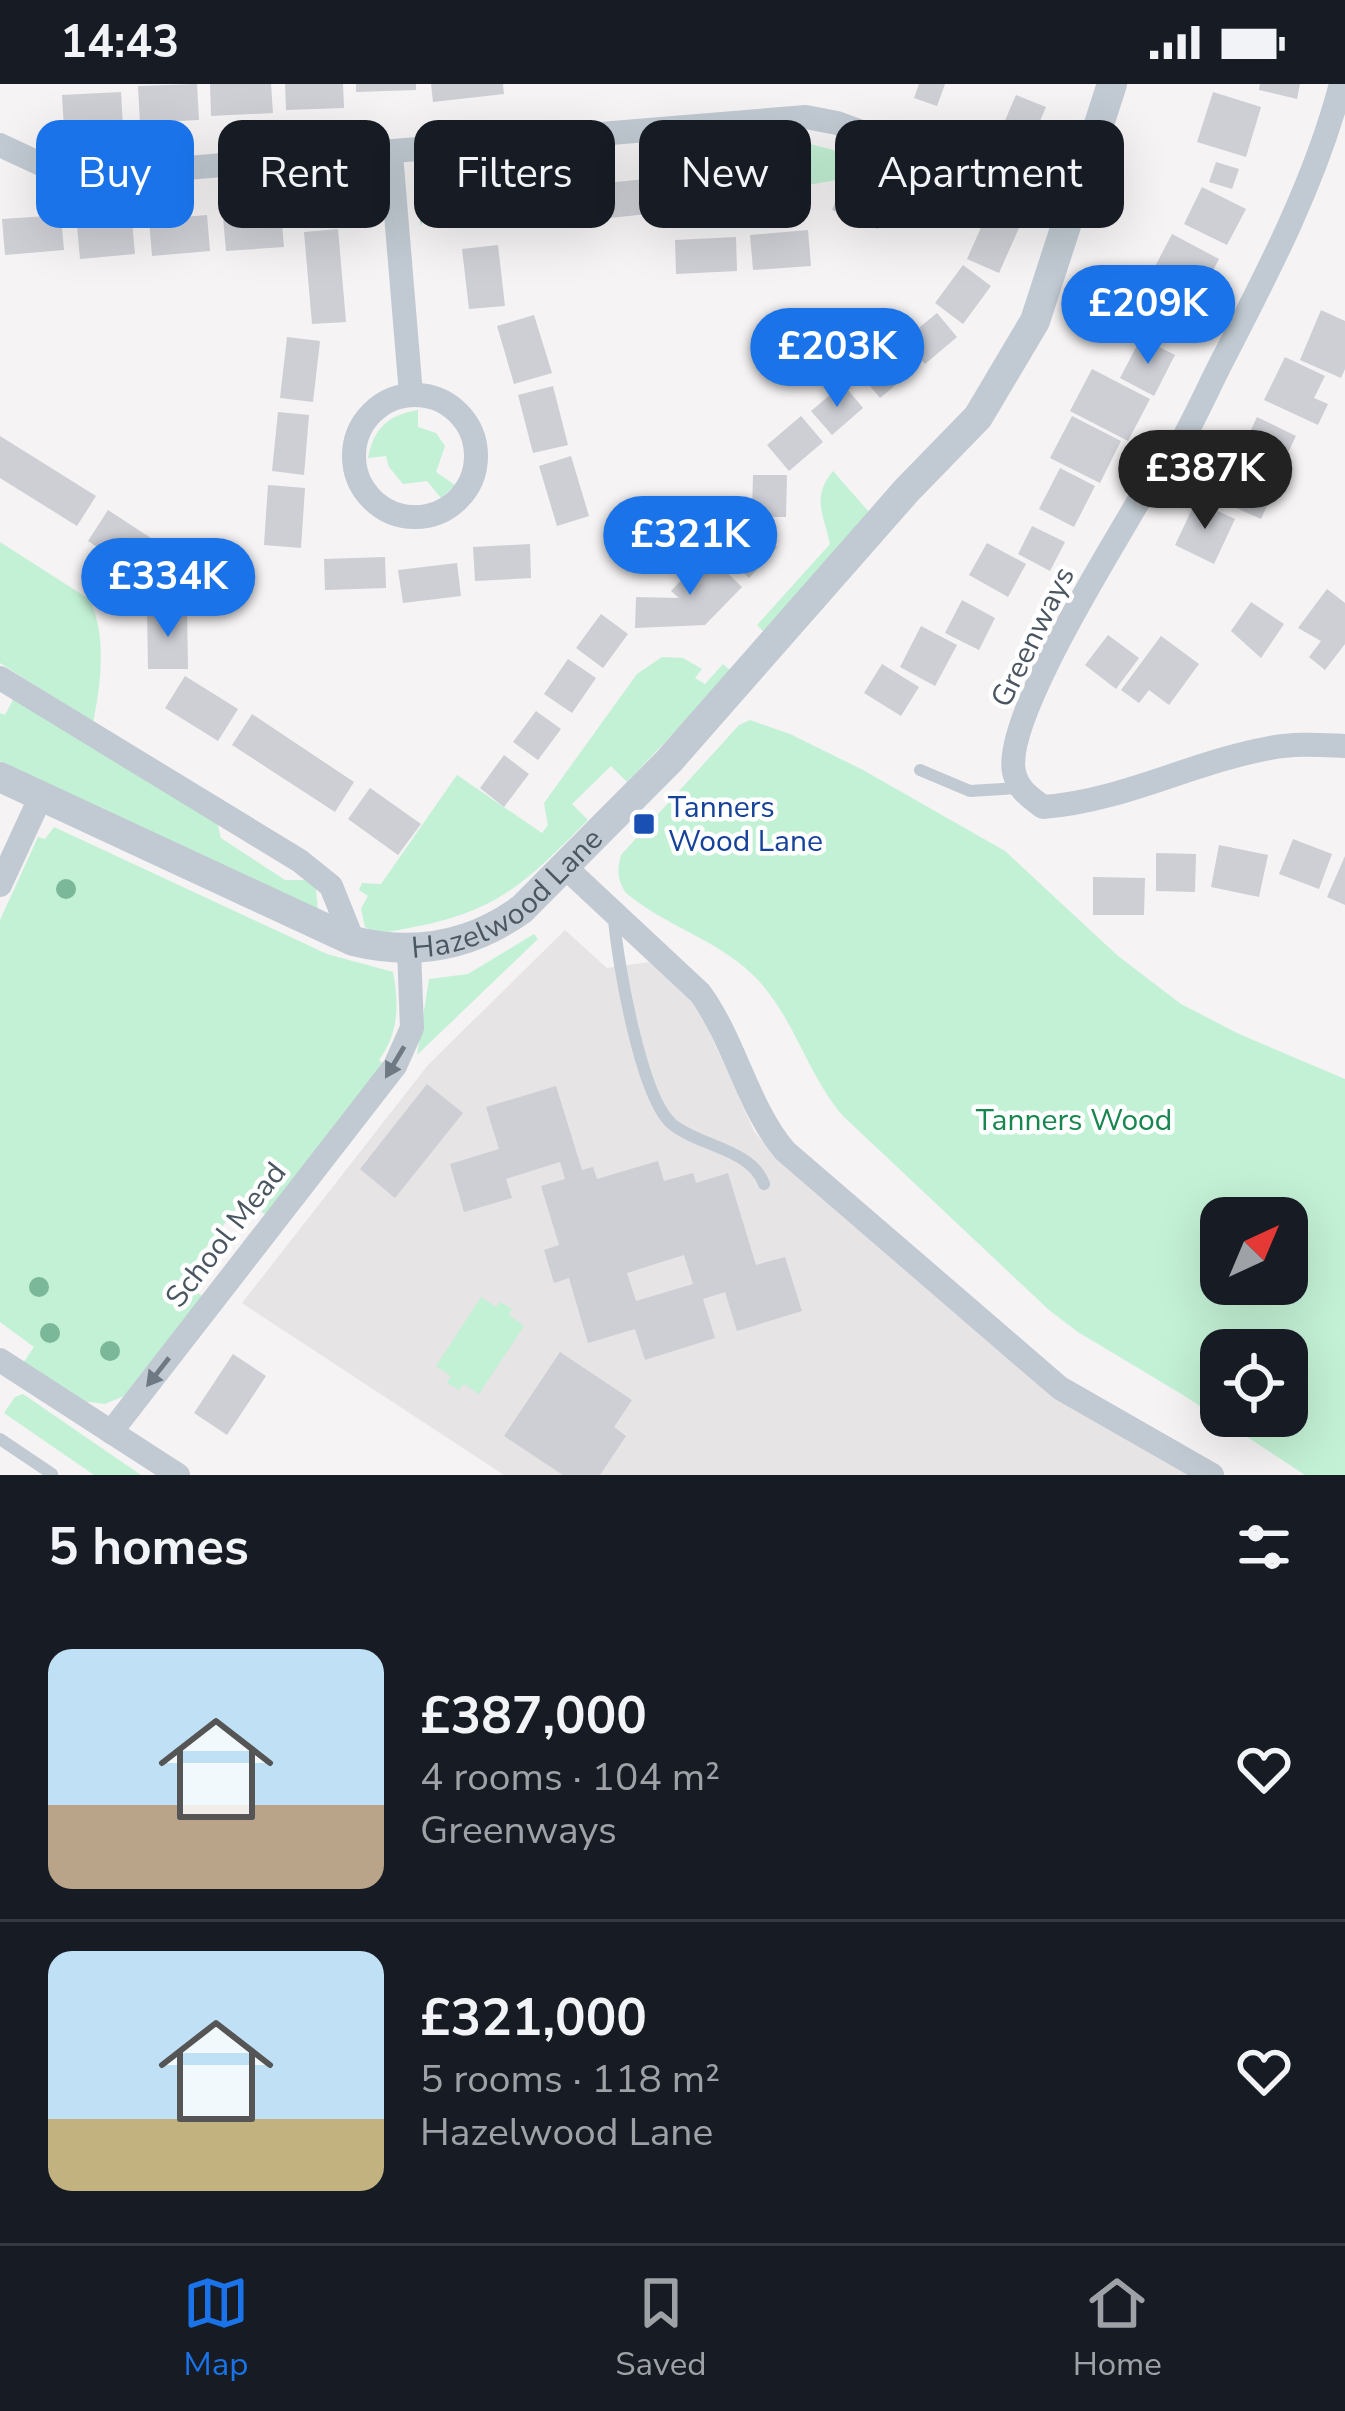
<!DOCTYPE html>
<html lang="en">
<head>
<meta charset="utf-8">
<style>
	:root { --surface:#171b24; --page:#242831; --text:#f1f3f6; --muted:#9ea1a6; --line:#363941; --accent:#1a73e8 }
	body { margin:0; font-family:"Nunito Sans",sans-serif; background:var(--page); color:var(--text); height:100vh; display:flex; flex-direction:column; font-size:45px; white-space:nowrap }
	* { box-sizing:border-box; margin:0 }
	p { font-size:39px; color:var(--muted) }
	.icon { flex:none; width:66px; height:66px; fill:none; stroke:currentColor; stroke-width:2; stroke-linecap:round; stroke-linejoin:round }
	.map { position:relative; height:1391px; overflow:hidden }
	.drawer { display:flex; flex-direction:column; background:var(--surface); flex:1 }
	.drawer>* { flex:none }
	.banner { position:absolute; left:36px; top:36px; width:1275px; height:108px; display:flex; gap:24px }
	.needle { width:78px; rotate:44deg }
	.tools { position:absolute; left:1200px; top:1113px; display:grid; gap:24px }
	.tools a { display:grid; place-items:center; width:108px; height:108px; border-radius:24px; background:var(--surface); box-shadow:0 12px 48px #0002; font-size:60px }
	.price { position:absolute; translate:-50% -102px; padding:0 27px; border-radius:42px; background:var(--accent); color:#fff; font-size:39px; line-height:78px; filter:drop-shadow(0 3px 6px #0008) }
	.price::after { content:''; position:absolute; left:50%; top:72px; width:36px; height:27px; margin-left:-18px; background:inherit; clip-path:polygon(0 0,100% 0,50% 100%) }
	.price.active { background:#222; color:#fff }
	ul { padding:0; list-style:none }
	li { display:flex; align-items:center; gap:36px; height:300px; padding:0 48px }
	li+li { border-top:3px solid var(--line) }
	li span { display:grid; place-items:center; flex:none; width:336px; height:240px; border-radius:24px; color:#555 }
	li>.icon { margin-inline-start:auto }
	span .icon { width:144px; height:144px; fill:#fffc; stroke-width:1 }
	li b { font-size:51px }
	h2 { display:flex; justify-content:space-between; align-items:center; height:144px; padding:0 48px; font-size:51px }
	.pill { padding:0 42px; border-radius:24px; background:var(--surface); box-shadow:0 12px 48px #0002; font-size:42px; line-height:108px }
	.pill.active { background:var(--accent); color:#fff }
	.status { display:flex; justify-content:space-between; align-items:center; height:84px; padding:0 60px; background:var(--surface); direction:ltr }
	.status svg { height:33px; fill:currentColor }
	.tab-bar { display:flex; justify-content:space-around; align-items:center; height:168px; border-top:3px solid var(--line); background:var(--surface); font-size:33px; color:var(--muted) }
	.tab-bar a { display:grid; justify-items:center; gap:6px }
	.tab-bar .active { color:var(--accent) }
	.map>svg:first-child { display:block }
	.education { fill:#e6e4e5 }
	.green { fill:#c3f1d5; fill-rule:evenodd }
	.building { fill:#cdcfd5; fill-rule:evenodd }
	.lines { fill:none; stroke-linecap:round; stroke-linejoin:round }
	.service { stroke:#c1cad2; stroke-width:12 }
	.minor { stroke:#c1cad2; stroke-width:24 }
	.tertiary { stroke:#c1cad2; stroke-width:30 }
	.tree { fill:#7bb799 }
	.oneway { fill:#6e7983 }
	.transit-dot { fill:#1a4fb4; stroke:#fff; stroke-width:4.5 }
	.labels { text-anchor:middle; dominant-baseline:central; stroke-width:9; stroke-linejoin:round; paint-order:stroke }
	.street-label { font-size:30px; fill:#4a5661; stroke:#fff }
	.transit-label { font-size:30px; fill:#164399; stroke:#fff; text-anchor:start }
	.park-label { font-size:30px; fill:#17864f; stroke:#fff }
</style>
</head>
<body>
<div class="status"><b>14:43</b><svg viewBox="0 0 49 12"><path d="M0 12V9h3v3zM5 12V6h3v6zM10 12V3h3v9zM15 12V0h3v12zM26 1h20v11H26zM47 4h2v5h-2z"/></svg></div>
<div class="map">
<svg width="1345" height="1391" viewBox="0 0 1345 1391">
	<rect width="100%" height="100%" fill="#f5f3f3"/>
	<path class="education" d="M565,846L607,884L649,878L688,913L704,936L754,1047L774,1070L1056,1313L1190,1391H504L242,1219L428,981Z"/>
	<g class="green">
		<path d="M802,58L849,70L842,95L808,101L806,113L655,128L649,71L700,67L703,87L771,79L769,59Z"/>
		<path d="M464,93L420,142V108L433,96Z"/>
		<path d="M317,102H355L366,114L372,144Z"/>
		<path d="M418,326V343L436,349L445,362L436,388L455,401L441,414L427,397L403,400L389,383L386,372L368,374C374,344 388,331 418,326Z"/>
		<path d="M833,387L869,428L766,550L757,541L830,460C824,431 811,414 833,387Z"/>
		<path d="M0,458L89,515C107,549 101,601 93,638L0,579Z"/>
		<path d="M662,573L683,574L702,585L695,594L705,600L723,580L732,588L627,698L611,682L572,720L588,736C526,798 498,828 409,844C392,847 379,852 365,843L361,825L368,812L359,806L362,799L381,800L457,691L542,749L548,741L544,719L637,590Z"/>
		<path d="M15,612L217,738L221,754L285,796H308L316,805L318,827L0,677V629L5,631Z"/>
		<path d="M750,636L790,650L863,686L1005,767L1118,872L1181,920L1239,950L1345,995V1391H1305L1183,1311L1078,1248L1049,1226L843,1032C806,989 793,929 752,890C717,856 664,841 626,809C617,796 617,786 621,771L739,641ZM1221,1134H1287V1200H1221ZM1221,1266H1287V1332H1221Z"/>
		<path d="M54,743L327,870L393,888C399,920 399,949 379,976L385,981L266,1131L244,1115L181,1195L202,1212L124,1312L105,1320L82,1317L23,1279L34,1263L0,1238V836L38,753L45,755Z"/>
		<path d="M534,850L538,855L417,971L429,895L468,890Z"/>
		<path d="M481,1213L496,1223L500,1218L512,1225L509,1231L524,1242L479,1310L464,1300L459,1306L447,1299L451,1292L436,1282Z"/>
		<path d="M23,1310L141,1391H94L4,1329L15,1313Z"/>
	</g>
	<g class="building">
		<path d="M197,0L199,36L140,39L138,2Z"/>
		<path d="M210,0H271L273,29L211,32Z"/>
		<path d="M285,0H343L344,24L286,26Z"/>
		<path d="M356,0H416V6L356,8Z"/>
		<path d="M431,0H503L504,10L433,18Z"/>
		<path d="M919,0H945L937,22L914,14Z"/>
		<path d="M1260,0H1300L1297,15L1259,6Z"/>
		<path d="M121,8L123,42L64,45L62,11Z"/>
		<path d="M1213,8L1261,23L1246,73L1197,58Z"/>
		<path d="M1016,11L1046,23L1030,60L1000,48Z"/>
		<path d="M1216,78L1239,85L1232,105L1209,98Z"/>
		<path d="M845,94L891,112L878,145L832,126Z"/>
		<path d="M645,95L648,130L590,136L587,101Z"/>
		<path d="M573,102L577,132L517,141L513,110Z"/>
		<path d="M1202,103L1246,125L1227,161L1184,140Z"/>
		<path d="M281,128L284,163L226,167L223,133Z"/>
		<path d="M987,130L1019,144L999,189L967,175Z"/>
		<path d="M61,131L64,166L5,171L2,135Z"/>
		<path d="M207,131L210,167L152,172L149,136Z"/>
		<path d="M132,137L135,170L80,175L77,142Z"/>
		<path d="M338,145L346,238L312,240L304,148Z"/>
		<path d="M808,146L811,182L753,186L750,151Z"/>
		<path d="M1172,150L1219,175L1197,217L1150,192Z"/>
		<path d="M736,153L737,187L676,190L675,156Z"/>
		<path d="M498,161L505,222L469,225L462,165Z"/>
		<path d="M963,181L991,202L963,240L935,219Z"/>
		<path d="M1158,201L1196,221L1178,254L1140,235Z"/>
		<path d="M1321,226L1345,237V285L1341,294L1300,276Z"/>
		<path d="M937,229L957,253L925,280L904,256Z"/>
		<path d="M534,231L552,289L514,300L497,242Z"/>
		<path d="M287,253L320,257L313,318L280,314Z"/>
		<path d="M1141,254L1175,271L1154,312L1120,294Z"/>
		<path d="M893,262L914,286L880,314L860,290Z"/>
		<path d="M1285,273L1325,292L1314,314L1328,320L1318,341L1264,316Z"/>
		<path d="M1092,285L1150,315L1128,357L1070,327Z"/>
		<path d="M843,300L863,324L832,351L811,327Z"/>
		<path d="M553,302L568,361L533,369L518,311Z"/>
		<path d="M278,328L309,331L304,391L272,387Z"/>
		<path d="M801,332L823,358L789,387L767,361Z"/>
		<path d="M1072,332L1121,357L1100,399L1050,374Z"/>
		<path d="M1257,333L1296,352L1280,385L1241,367Z"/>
		<path d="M0,352L96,412L77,442L0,394Z"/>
		<path d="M571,372L589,432L557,442L539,382Z"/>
		<path d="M1221,380L1259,398L1255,408L1270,415L1261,435L1207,411Z"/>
		<path d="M1060,384L1095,402L1074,443L1039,425Z"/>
		<path d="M753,391H787L786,433H752Z"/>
		<path d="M268,401L305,404L301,464L264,461Z"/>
		<path d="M1196,417L1235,435L1214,480L1175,461Z"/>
		<path d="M108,426L160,460L139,491L88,457Z"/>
		<path d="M742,430L777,463L749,494L713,461Z"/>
		<path d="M1032,442L1065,458L1050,487L1018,470Z"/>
		<path d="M987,459L1026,480L1008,513L969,491Z"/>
		<path d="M530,460L531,494L475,497L473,463Z"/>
		<path d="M707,469L742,503L705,541L635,544L636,513L679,514L671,507Z"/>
		<path d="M385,473L386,504L325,506L324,475Z"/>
		<path d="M457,479L461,512L403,519L398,486Z"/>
		<path d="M1327,505L1345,519V560L1325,586L1309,573L1321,557L1298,544Z"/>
		<path d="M962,516L995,534L979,566L945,549Z"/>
		<path d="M1251,518L1284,540L1261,574L1231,547Z"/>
		<path d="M147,526H187L188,585H148Z"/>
		<path d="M601,530L628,550L603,584L576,564Z"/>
		<path d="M921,542L957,561L935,602L900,583Z"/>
		<path d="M1108,551L1139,574L1116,605L1085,581Z"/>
		<path d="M1161,552L1199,580L1169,621L1149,606L1139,619L1121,606Z"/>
		<path d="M568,575L596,594L572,629L544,610Z"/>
		<path d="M882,580L919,603L901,632L864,609Z"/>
		<path d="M185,592L238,625L218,657L165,624Z"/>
		<path d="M536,627L561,645L538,676L513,658Z"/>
		<path d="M252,630L354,698L335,728L232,661Z"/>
		<path d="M504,671L529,690L504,723L480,704Z"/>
		<path d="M370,704L421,740L398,771L348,735Z"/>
		<path d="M1293,755L1332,770L1319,805L1279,790Z"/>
		<path d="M1219,761L1268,771L1259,813L1211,803Z"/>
		<path d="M1156,769L1196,770L1195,808L1156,807Z"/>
		<path d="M1345,772V821L1327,813Z"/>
		<path d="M1093,793L1145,794L1144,831H1093Z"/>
		<path d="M427,1000L463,1029L395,1114L360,1085Z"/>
		<path d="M556,1002L582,1086L593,1083L597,1095L658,1077L664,1097L693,1089L696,1099L728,1089L756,1181L785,1173L802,1227L737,1247L725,1208L703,1215L715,1254L645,1276L635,1245L588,1259L569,1194L554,1199L544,1166L559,1161L541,1102L565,1095L560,1078L506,1095L512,1114L464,1128L450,1080L499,1065L486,1023ZM684,1171L693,1200L636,1217L627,1189Z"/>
		<path d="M560,1268L632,1316L614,1343L626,1352L600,1391H563L504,1352Z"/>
		<path d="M233,1270L266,1292L227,1351L194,1329Z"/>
	</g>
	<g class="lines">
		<g class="service">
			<path d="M920,686L970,707L1019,704"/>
			<path d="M614,834C617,876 641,1014 672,1040C698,1062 752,1065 764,1100"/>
			<path d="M0,1355L52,1390"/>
		</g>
		<g class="minor">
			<path d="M1341,0C1315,99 1266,192 1219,283C1196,329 1175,380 1138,418C1109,469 1003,636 1014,688C1018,706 1030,713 1043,723C1123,717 1192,678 1270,664C1295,659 1320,661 1345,662"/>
			<path d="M0,61L45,82L90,92L806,33L837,39L1070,125"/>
			<path d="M391,70L411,310"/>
			<circle cx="415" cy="372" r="61"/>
			<path d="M0,594L300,777L331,802L353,857"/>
			<path d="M565,783L700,909C735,957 747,1022 785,1067L1060,1304L1212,1391"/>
			<path d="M0,801L41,712"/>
			<path d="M0,1276L178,1391"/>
			<path d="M111,1348L395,982L412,944L409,866"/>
		</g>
		<path class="tertiary" id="s1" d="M0,693L353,857C414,872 471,862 522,825L669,677L907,406L978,333L1035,237L1112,0"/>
	</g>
	<g class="tree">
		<circle cx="66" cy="805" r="10"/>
		<circle cx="39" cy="1203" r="10"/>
		<circle cx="50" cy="1249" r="10"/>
		<circle cx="110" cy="1267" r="10"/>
	</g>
	<defs><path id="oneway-solid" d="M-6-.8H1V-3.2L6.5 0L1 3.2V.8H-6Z" transform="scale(3)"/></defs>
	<g class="oneway">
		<use href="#oneway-solid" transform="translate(395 978) rotate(121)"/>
		<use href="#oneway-solid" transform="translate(158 1288) rotate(128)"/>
	</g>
	<rect class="transit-dot" x="632" y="728" width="24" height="24" rx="6"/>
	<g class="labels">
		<g class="street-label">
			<text transform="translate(1033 553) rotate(-64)">Greenways</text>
			<text stroke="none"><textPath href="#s1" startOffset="561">Hazelwood Lane</textPath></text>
			<text transform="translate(226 1151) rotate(-52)">School Mead</text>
		</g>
		<g class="transit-label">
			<text x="668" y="723">Tanners<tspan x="668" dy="34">Wood Lane</tspan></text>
		</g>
		<g class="park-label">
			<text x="1074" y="1036">Tanners Wood</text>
		</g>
	</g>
</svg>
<div class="tools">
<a><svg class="needle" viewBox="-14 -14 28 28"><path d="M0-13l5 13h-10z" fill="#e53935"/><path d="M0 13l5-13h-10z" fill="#9ea1a6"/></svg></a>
<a><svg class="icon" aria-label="locate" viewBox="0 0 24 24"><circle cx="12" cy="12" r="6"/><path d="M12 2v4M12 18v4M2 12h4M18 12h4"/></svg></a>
</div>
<b class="price" style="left:1148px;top:283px">£209K</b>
<b class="price" style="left:837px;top:326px">£203K</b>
<b class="price active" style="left:1205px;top:448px">£387K</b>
<b class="price" style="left:690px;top:514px">£321K</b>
<b class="price" style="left:168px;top:556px">£334K</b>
<div class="banner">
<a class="pill active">Buy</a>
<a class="pill">Rent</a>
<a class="pill">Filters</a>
<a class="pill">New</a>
<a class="pill">Apartment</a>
</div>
</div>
<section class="drawer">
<h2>5 homes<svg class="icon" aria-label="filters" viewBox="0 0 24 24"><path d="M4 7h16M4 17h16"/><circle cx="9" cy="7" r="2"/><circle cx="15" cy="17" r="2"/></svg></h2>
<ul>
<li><span style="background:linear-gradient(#bfe0f5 65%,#b9a48a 0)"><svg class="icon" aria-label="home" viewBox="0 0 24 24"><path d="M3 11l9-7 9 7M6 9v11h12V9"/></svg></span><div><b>£387,000</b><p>4 rooms · 104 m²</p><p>Greenways</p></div><svg class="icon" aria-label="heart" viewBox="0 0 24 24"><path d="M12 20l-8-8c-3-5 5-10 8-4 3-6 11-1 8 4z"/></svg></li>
<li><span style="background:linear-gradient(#bfe0f5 70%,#c2b280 0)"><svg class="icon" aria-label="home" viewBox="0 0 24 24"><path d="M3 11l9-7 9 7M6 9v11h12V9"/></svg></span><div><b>£321,000</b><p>5 rooms · 118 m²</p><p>Hazelwood Lane</p></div><svg class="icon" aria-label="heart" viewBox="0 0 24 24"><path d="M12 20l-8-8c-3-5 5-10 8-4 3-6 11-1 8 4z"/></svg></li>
</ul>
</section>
<nav class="tab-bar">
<a class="active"><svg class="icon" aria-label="map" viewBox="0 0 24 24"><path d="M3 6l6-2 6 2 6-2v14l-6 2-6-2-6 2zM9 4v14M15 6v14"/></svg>Map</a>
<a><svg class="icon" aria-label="saved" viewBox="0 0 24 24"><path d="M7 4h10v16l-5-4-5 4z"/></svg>Saved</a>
<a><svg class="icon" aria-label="home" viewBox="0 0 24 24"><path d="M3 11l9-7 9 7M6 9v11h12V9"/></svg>Home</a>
</nav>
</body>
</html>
